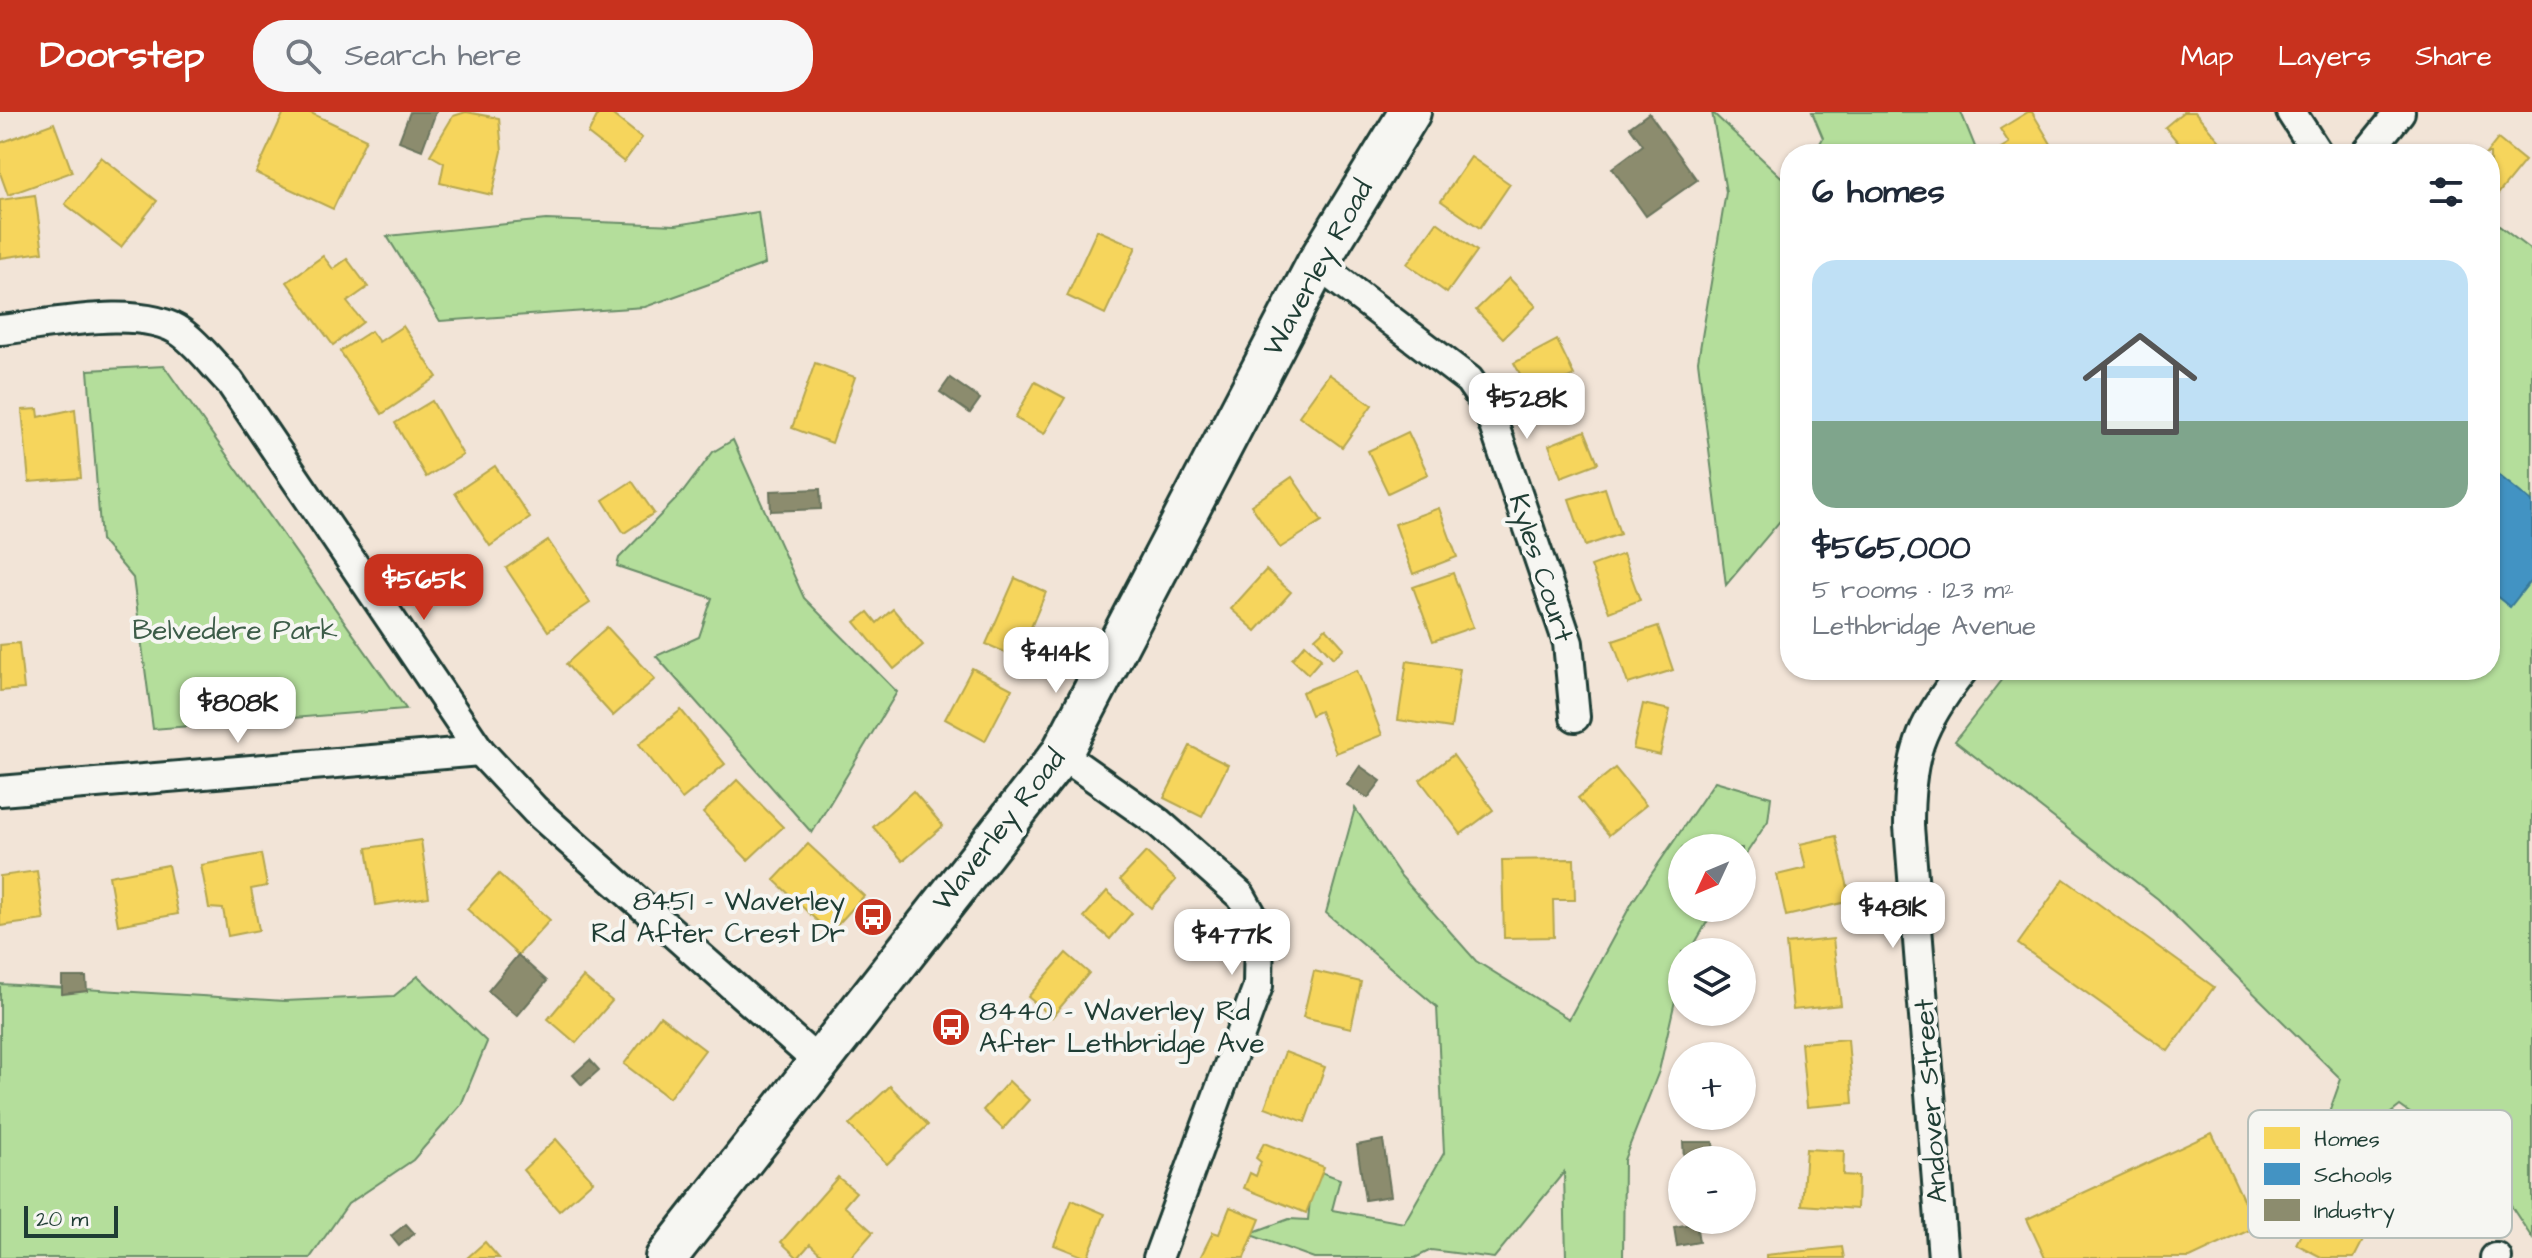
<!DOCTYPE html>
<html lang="en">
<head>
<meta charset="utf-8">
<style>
	:root { --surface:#fff; --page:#f6f6f7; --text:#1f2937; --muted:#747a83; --accent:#c8321e }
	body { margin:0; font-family:"Architects Daughter",sans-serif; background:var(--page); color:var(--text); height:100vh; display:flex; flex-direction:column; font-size:30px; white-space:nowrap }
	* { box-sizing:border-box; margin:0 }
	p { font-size:26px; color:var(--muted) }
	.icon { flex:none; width:44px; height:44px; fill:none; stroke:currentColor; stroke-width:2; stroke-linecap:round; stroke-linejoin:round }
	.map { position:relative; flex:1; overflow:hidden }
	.side { position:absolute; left:1780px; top:32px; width:720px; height:536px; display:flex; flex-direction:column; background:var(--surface); border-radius:32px; box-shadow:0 2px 6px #0004 }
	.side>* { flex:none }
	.needle { width:52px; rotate:226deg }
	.fabs { position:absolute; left:1668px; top:722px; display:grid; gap:16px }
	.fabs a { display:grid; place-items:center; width:88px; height:88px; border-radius:50%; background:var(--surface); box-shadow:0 2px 6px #0004; font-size:40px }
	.scale { position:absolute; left:24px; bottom:20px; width:94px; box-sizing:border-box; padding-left:8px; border:4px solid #1f3d34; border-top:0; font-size:22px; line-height:28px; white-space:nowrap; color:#1f3d34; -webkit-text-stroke:6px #f6f6f2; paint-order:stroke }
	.price { position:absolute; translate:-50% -68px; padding:0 18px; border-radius:16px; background:#fff; color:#222; font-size:26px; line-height:52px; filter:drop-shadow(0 2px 4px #0008) }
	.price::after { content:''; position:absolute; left:50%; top:48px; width:24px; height:18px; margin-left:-12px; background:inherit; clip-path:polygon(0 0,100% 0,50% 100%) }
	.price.active { background:var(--accent); color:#fff }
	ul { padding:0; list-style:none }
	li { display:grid; align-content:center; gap:16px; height:424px; padding:0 32px }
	li span { display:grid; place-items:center; height:248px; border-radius:24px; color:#555 }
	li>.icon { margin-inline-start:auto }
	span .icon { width:144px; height:144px; fill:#fffc; stroke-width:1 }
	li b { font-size:34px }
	h2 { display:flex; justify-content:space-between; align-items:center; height:96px; padding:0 32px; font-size:34px }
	header { display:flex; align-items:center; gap:48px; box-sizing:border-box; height:112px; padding:0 40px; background:var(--accent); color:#fff }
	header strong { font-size:38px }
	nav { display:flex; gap:44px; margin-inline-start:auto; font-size:28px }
	.search { width:560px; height:72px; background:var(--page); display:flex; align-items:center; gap:20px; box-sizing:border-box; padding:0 28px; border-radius:32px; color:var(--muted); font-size:30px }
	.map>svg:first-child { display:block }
	.green { fill:#b4de9b; stroke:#6a8e68; stroke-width:2 }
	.homes { fill:#f6d55c; stroke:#b6a750; stroke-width:2 }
	.schools { fill:#4393c3; stroke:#387998; stroke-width:2 }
	.industry { fill:#8c8c6e; stroke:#6b745d; stroke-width:2 }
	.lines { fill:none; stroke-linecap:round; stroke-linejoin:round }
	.street-casing { stroke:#1f3d34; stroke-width:34 }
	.secondary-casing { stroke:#1f3d34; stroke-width:46 }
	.street { stroke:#f6f6f2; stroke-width:28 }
	.secondary { stroke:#f6f6f2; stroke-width:40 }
	.labels { text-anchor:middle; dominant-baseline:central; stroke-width:8; stroke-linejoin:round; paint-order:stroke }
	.street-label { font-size:28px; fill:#1f3d34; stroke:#f6f6f2 }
	.park-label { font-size:28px; fill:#3d5d49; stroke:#f6f6f2 }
	.poi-label { font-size:28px; fill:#1f3d34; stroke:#f6f6f2; text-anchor:end }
	.key { fill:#f6f6f2; stroke:#b6beb9; stroke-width:2 }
	.key-label { font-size:22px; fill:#1f3d34 }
</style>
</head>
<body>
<header>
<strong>Doorstep</strong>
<div class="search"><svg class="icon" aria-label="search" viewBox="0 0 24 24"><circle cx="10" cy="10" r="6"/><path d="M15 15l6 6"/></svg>Search here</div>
<nav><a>Map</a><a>Layers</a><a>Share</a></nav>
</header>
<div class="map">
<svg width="2532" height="1146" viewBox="0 0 2532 1146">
	<rect width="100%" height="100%" fill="#f2e4d7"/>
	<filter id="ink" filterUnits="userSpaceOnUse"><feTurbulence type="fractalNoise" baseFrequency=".0125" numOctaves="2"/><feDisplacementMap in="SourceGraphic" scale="16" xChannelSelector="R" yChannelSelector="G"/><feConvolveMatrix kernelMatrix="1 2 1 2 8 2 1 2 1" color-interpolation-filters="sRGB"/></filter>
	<g filter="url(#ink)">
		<g class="green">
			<path d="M1712,0L1790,73V397L1726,473L1698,249L1726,80Z"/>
			<path d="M1812,0H1961L1978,42H1814L1823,26Z"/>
			<path d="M758,100L765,152L645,195L440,209L387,124L546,108L676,113Z"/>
			<path d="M2490,107L2532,139V1126L2486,1056L2400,994L2329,1049L2314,1043L2341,967L2158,787L1955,629L2010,558H2490Z"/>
			<path d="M164,254L406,597L153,617L133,466L101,428L88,258Z"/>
			<path d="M733,328L804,486L897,580L812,721L656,544L699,525L712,486L617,454L619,446L683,380L713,340Z"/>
			<path d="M1715,669L1771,685L1768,709L1742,748V736H1682V796H1715L1690,840H1682V858L1659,959L1624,1048L1623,1146H1566L1564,1060L1494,1146L1431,1138L1415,1146H1314L1248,1122L1289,1107L1308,1108L1313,1057L1340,1067L1332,1098L1404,1111L1444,1041L1437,895L1326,801L1355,696L1400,763L1476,849L1569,907L1633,789Z"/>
			<path d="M418,864L487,930L461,993L413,1048L348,1092L310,1146H0V872L285,889L394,884Z"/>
		</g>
		<g class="homes">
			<path d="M284,0H309L366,27L333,97L256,61Z"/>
			<path d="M466,0L499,6L502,39L492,83L440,71L444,51L430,43L453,4Z"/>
			<path d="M599,0H609L642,26L624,50L588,22Z"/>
			<path d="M2028,0H2032L2057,42H1998L1996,39L2009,31L2000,17Z"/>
			<path d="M2183,0H2195L2224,34L2214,42H2188L2165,15Z"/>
			<path d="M54,11L72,60L8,83L0,61V31Z"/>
			<path d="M2498,27L2525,49L2490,92V42H2486Z"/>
			<path d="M101,45L157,89L121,135L65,92Z"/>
			<path d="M1471,45L1510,72L1480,116L1441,89Z"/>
			<path d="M35,83L43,140L0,146V88Z"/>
			<path d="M1437,110L1477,139L1447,181L1407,152Z"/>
			<path d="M1097,118L1136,135L1105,202L1067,184Z"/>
			<path d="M323,144L333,157L347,147L368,175L347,190L363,210L333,233L287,170Z"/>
			<path d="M1509,166L1536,194L1503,226L1476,198Z"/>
			<path d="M403,214L437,265L382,302L340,239L371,219L379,230Z"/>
			<path d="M1557,228L1574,263L1532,284L1514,251Z"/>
			<path d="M815,251L855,265L832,331L792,316Z"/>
			<path d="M1329,262L1372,293L1342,335L1299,304Z"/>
			<path d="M1035,270L1065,286L1044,322L1015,306Z"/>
			<path d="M432,289L463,343L426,365L395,311Z"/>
			<path d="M38,297L39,305L75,297L81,366L29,370L22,298Z"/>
			<path d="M1585,319L1598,351L1561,365L1549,333Z"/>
			<path d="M1408,320L1428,362L1388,381L1368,339Z"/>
			<path d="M495,354L530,406L490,434L455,381Z"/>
			<path d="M1292,365L1322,409L1280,436L1251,393Z"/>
			<path d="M632,369L654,401L624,421L603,388Z"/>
			<path d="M1605,376L1620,422L1585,434L1569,387Z"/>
			<path d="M1439,396L1457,445L1413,462L1395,412Z"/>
			<path d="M548,428L590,491L548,519L506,456Z"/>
			<path d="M1623,442L1640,488L1609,500L1591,454Z"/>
			<path d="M1266,458L1291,480L1256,519L1231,497Z"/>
			<path d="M1453,461L1473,515L1433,529L1413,475Z"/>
			<path d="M1015,466L1046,480L1018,546L986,532Z"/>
			<path d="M893,497L923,533L894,557L855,510L868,500L877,511Z"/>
			<path d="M1658,514L1673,558L1628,572L1613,529Z"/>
			<path d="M607,515L655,567L613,604L566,552Z"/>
			<path d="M1326,516L1344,536L1333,546L1315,526Z"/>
			<path d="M19,531L24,577L0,579V533Z"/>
			<path d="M1305,532L1321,547L1308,562L1292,547Z"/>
			<path d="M1407,549L1460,557L1451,616L1398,608Z"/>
			<path d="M972,556L1012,577L985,629L945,607Z"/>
			<path d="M1357,558L1382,623L1336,641L1320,599L1311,603L1302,580Z"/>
			<path d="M1643,592L1670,598L1660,643L1633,637Z"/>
			<path d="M681,598L725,652L682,687L639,632Z"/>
			<path d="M1190,634L1228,653L1202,705L1164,686Z"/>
			<path d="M1453,643L1493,698L1461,722L1420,668Z"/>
			<path d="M1615,656L1646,693L1609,723L1578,686Z"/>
			<path d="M737,668L783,715L748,748L703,701Z"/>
			<path d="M913,679L943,714L903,749L873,715Z"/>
			<path d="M1836,724L1851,789L1786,804L1777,763L1806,756L1800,732Z"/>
			<path d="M421,728L429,785L376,793L367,736Z"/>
			<path d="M808,732L864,784L830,821L774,768Z"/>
			<path d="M1146,740L1176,768L1151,796L1120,768Z"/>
			<path d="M261,742L267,774L251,777L259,818L228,824L223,797L209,796L201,753Z"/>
			<path d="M1574,747L1575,788H1553L1554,825L1504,826L1502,748Z"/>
			<path d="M168,753L178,802L118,813L109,764Z"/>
			<path d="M37,759L44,808L0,814V764Z"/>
			<path d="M499,762L550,808L518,843L467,797Z"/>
			<path d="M2064,767L2214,875L2168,939L2018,832Z"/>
			<path d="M1107,779L1132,801L1110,827L1084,805Z"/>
			<path d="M1833,827L1841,893L1793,898L1786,832Z"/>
			<path d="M1066,841L1089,861L1052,905L1028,885Z"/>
			<path d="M1314,859L1361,870L1351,916L1303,905Z"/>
			<path d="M583,865L612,889L576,931L548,907Z"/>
			<path d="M660,904L705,938L669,986L624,952Z"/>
			<path d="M1848,927L1853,991L1807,995L1801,931Z"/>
			<path d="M1285,940L1325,955L1305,1010L1265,995Z"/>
			<path d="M1009,969L1029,988L1003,1017L983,998Z"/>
			<path d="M890,974L928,1013L887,1052L849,1013Z"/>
			<path d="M2212,1021L2256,1115L2190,1146H2045L2027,1107Z"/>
			<path d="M556,1027L593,1069L559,1099L523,1058Z"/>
			<path d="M1264,1031L1324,1055L1306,1101L1244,1076L1250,1061L1256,1064L1261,1050L1256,1046Z"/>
			<path d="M1806,1037L1844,1039L1843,1063L1858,1064L1857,1097L1802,1093Z"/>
			<path d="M838,1065L856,1080L844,1094L873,1120L850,1146H825L810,1132L798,1146L781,1130Z"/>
			<path d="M2324,1078L2375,1105L2354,1146H2323L2296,1132Z"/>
			<path d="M1072,1088L1105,1102L1087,1146L1054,1133Z"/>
			<path d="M1230,1095L1260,1107L1244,1146H1200L1213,1120L1219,1122Z"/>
			<path d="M485,1130L499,1146H467Z"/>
			<path d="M1842,1135L1844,1146H1766V1143Z"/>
		</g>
		<path class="schools" d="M2490,356L2532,390V467L2510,495L2490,479Z"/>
		<g class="industry">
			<path d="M410,0H436L422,38L399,29Z"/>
			<path d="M1649,1L1697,68L1646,104L1612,56L1643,33L1630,15Z"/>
			<path d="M950,266L980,287L970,301L940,280Z"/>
			<path d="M820,377L821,397L771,399L770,379Z"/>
			<path d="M1360,654L1381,669L1368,686L1347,673Z"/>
			<path d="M518,843L547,869L517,904L488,879Z"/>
			<path d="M62,865H86L87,879L62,882Z"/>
			<path d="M590,948L599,958L582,973L573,963Z"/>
			<path d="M1383,1028L1391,1084L1365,1088L1357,1033Z"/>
			<path d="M1683,1030H1713L1715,1048H1684Z"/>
			<path d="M1696,1111L1699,1130L1677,1134L1674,1115Z"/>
			<path d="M406,1112L414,1121L399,1134L391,1124Z"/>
		</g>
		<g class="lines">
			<g class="street-casing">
				<g id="street">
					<path d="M2291,0L2318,42"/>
					<path d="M2366,42L2400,0"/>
					<path d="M1317,152L1469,268L1488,296L1568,531L1575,605"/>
					<path d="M0,218C48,213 142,191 182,221C200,234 215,255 230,270L480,639L535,698L817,949"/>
					<path d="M1061,642L1159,711L1241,784L1259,816L1258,874L1158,1146"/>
					<path d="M0,679L480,639"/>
					<path d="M1943,1146L1909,714C1909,644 1919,614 1963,558"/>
					<path d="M2495,1146H2497"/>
				</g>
			</g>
			<g class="secondary-casing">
				<path id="secondary" d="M666,1146L1061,642L1317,152L1410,0"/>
			</g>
			<use href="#street" class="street"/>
			<use href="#secondary" class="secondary"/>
		</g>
	</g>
	<defs>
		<g id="bus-disc" transform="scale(2)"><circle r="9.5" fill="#c8321e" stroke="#f6f6f2"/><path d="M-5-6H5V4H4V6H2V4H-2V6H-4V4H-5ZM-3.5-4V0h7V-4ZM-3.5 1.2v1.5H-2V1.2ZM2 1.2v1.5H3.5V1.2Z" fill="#fff"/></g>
	</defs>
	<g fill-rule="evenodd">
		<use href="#bus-disc" x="873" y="805"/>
		<use href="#bus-disc" x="951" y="915"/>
	</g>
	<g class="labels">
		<g class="street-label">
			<text transform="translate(1318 156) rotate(-61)">Waverley Road</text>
			<text transform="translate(1541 456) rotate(72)">Kyles Court</text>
			<text transform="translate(999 718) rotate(-52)">Waverley Road</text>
			<text transform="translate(1931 989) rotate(-94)">Andover Street</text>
		</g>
		<g class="park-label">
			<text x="235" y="518">Belvedere Park</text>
		</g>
		<g class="poi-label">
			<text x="845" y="789">8451 - Waverley<tspan x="845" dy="32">Rd After Crest Dr</tspan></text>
			<text x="979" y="899" text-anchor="start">8440 - Waverley Rd<tspan x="979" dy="32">After Lethbridge Ave</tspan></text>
		</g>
	</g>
	<rect x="2248" y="998" width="264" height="128" rx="12" class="key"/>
	<rect x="2264" y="1015" width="36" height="22" fill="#f6d55c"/>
	<rect x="2264" y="1051" width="36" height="22" fill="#4393c3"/>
	<rect x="2264" y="1087" width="36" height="22" fill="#8c8c6e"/>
	<g class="key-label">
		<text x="2314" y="1034">Homes</text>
		<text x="2314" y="1070">Schools</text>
		<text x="2314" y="1106">Industry</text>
	</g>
</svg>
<div class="fabs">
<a><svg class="needle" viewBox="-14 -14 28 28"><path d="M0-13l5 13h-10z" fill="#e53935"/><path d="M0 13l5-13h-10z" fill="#747a83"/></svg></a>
<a><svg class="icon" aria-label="layers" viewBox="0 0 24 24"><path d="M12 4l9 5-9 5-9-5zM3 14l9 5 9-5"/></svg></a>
<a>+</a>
<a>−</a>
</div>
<div class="scale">20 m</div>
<b class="price" style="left:1527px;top:329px">$528K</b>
<b class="price active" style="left:424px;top:510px">$565K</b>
<b class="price" style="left:1056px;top:583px">$414K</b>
<b class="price" style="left:238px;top:633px">$808K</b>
<b class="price" style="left:1893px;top:838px">$481K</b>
<b class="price" style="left:1232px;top:865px">$477K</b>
<section class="side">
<h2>6 homes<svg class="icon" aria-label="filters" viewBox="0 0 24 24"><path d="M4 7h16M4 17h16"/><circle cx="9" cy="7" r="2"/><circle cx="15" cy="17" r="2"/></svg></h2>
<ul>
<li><span style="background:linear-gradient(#bfe0f5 65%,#7fa58c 0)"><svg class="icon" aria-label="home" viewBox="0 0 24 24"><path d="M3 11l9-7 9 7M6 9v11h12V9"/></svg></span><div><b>$565,000</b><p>5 rooms · 123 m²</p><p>Lethbridge Avenue</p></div></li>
</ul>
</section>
</div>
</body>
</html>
